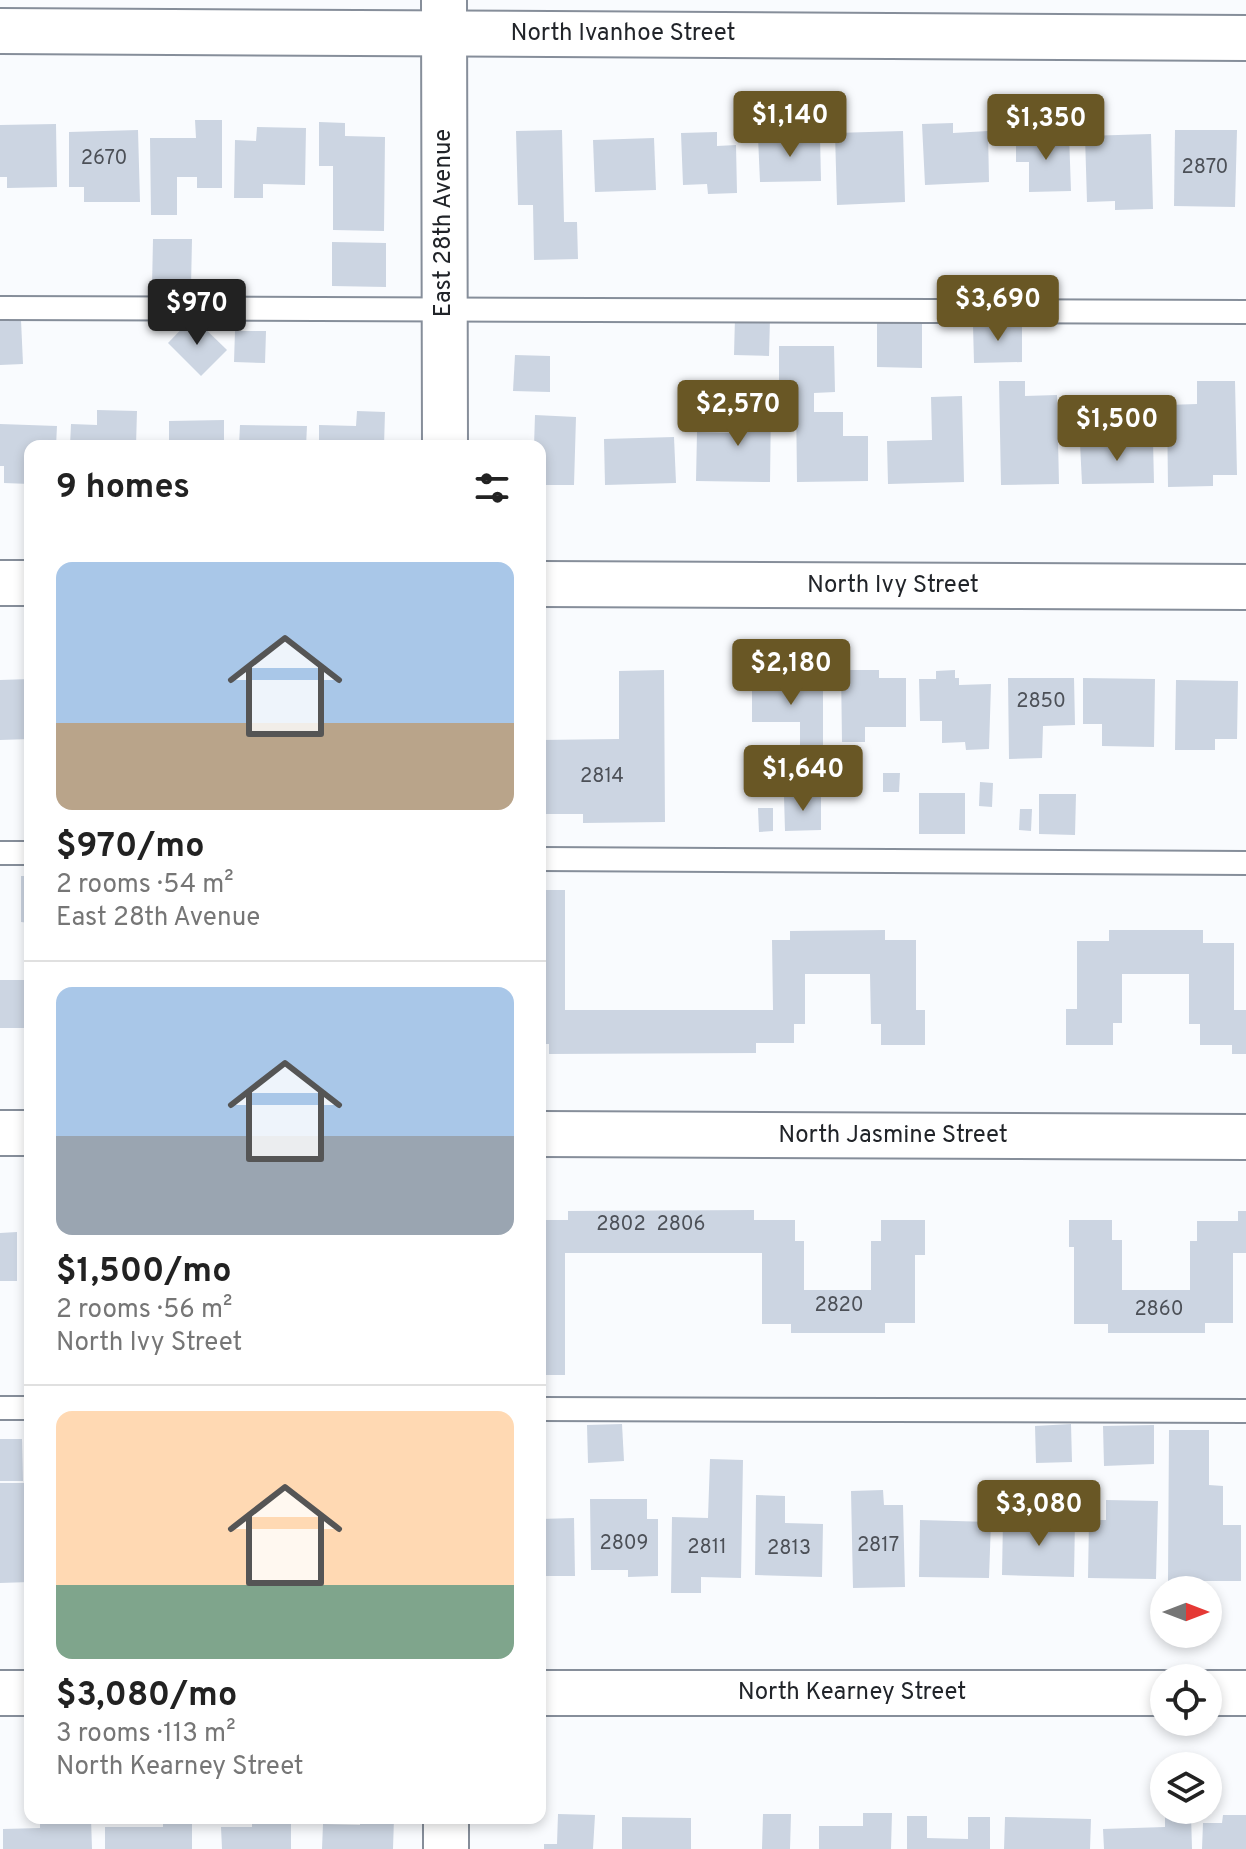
<!DOCTYPE html>
<html lang="en">
<head>
<meta charset="utf-8">
<style>
	:root { --surface:#fff; --page:#f2f2f2; --text:#222; --muted:#767676; --line:#e0e0e0; --accent:#695725 }
	body { margin:0; font-family:Overpass,sans-serif; background:var(--page); color:var(--text); height:100vh; display:flex; flex-direction:column; font-size:30px; white-space:nowrap }
	* { box-sizing:border-box; margin:0 }
	p { font-size:26px; color:var(--muted) }
	.icon { flex:none; width:44px; height:44px; fill:none; stroke:currentColor; stroke-width:2; stroke-linecap:round; stroke-linejoin:round }
	.map { position:relative; flex:1; overflow:hidden }
	.panel { position:absolute; left:24px; top:440px; width:522px; height:1384px; display:flex; flex-direction:column; background:var(--surface); border-radius:16px; box-shadow:0 4px 12px #0003 }
	.panel>* { flex:none }
	.needle { width:52px; rotate:90deg }
	.tools { position:absolute; left:1150px; top:1576px; display:grid; gap:16px }
	.tools a { display:grid; place-items:center; width:72px; height:72px; border-radius:50%; background:var(--surface); box-shadow:0 4px 12px #0003; font-size:40px }
	.price { position:absolute; translate:-50% -68px; padding:0 18px; border-radius:8px; background:var(--accent); color:#fff; font-size:26px; line-height:52px; filter:drop-shadow(0 2px 4px #0008) }
	.price::after { content:''; position:absolute; left:50%; top:48px; width:24px; height:18px; margin-left:-12px; background:inherit; clip-path:polygon(0 0,100% 0,50% 100%) }
	.price.current { background:#222; color:#fff }
	ul { padding:0; list-style:none }
	li { display:grid; align-content:center; gap:16px; height:424px; padding:0 32px }
	li+li { border-top:2px solid var(--line) }
	li span { display:grid; place-items:center; height:248px; border-radius:16px; color:#555 }
	li>.icon { margin-inline-start:auto }
	span .icon { width:144px; height:144px; fill:#fffc; stroke-width:1 }
	li b { font-size:34px }
	h2 { display:flex; justify-content:space-between; align-items:center; height:96px; padding:0 32px; font-size:34px }
	.map>svg:first-child { display:block }
	.building { fill:#ccd5e2 }
	.lines { fill:none; stroke-linecap:round; stroke-linejoin:round }
	.service-casing { stroke:#868e9a; stroke-width:26 }
	.minor-casing { stroke:#868e9a; stroke-width:48 }
	.tertiary-casing { stroke:#868e9a; stroke-width:48 }
	.service { stroke:#fff; stroke-width:22 }
	.minor { stroke:#fff; stroke-width:44 }
	.tertiary { stroke:#fff; stroke-width:44 }
	.labels { text-anchor:middle; dominant-baseline:central; stroke-width:6; stroke-linejoin:round; paint-order:stroke }
	.number-label { font-size:20px; fill:#4c5057 }
	.street-label { font-size:24px; fill:#212429; stroke:#fff }
</style>
</head>
<body>
<div class="map">
<svg width="1246" height="1849" viewBox="0 0 1246 1849">
	<rect width="100%" height="100%" fill="#f9fbfe"/>
	<g class="building">
		<path d="M195,120H222V188H197V177H177V215H151L150,138H196Z"/>
		<path d="M319,122L345,123V136L385,137L384,231L333,230V166H319Z"/>
		<path d="M953,123V133L988,131L989,182L925,185L922,124Z"/>
		<path d="M56,124L57,187L7,188V177H0V125Z"/>
		<path d="M257,127L306,128L305,185L263,184V198H234L235,140L256,141Z"/>
		<path d="M138,130L140,202H84V187H69V132Z"/>
		<path d="M562,130L564,222H577L578,259L534,260L533,205H518L516,131Z"/>
		<path d="M1175,130H1237L1235,207L1174,206Z"/>
		<path d="M903,131L905,202L837,205L835,133Z"/>
		<path d="M717,132V146L736,145L737,193L708,194L707,184L683,185L681,133Z"/>
		<path d="M1069,134L1071,191L1029,192V162H1016V136Z"/>
		<path d="M1151,134L1153,209L1115,210V201L1087,202L1085,136Z"/>
		<path d="M820,136L821,181L760,182L758,137Z"/>
		<path d="M654,138L656,190L595,192L593,140Z"/>
		<path d="M153,239H192L191,287H152Z"/>
		<path d="M332,242L386,243V287L332,286Z"/>
		<path d="M193,317L227,350L201,376L168,343Z"/>
		<path d="M735,317L770,318L769,356L734,355Z"/>
		<path d="M21,320L23,364L0,365V321Z"/>
		<path d="M877,322L922,323V368L877,367Z"/>
		<path d="M1022,324V362L974,363L973,325Z"/>
		<path d="M235,331H266L265,363L234,362Z"/>
		<path d="M779,346H834L835,392L814,393V412H843V436H868V481L797,482L796,393H779Z"/>
		<path d="M515,355L550,356V392L513,391Z"/>
		<path d="M999,381H1025V396L1057,395L1059,484L1001,485Z"/>
		<path d="M1197,381H1235L1237,475H1213V486L1168,487L1167,405L1197,404Z"/>
		<path d="M962,396L964,482L888,484L887,441L932,440L931,397Z"/>
		<path d="M738,401L771,402L770,482L696,481L697,432L737,433Z"/>
		<path d="M97,410L137,411L136,446H70L71,424L97,425Z"/>
		<path d="M357,411L385,412L384,446H319V425L356,426Z"/>
		<path d="M535,415L576,417L574,485H540V446H534Z"/>
		<path d="M224,420V446H169V421Z"/>
		<path d="M0,424L57,426L56,446H30V484L4,483V466H0Z"/>
		<path d="M240,425L307,426L306,446H239Z"/>
		<path d="M674,437L676,483L605,485L604,439Z"/>
		<path d="M1153,441L1154,483L1082,484L1080,443Z"/>
		<path d="M664,670L665,822L583,823V814H540V740L619,739V671Z"/>
		<path d="M841,670H879V678H906V727H865V742H842Z"/>
		<path d="M955,670V678H959V685L991,684L989,749L966,750L965,742L942,743V721H920L919,679H936V671Z"/>
		<path d="M752,678H792V684H823V750H800V722H752Z"/>
		<path d="M1008,678H1074L1075,725L1043,726L1042,758L1009,759Z"/>
		<path d="M1083,678L1155,679L1154,747L1102,746V724H1083Z"/>
		<path d="M30,679V739L0,740V680Z"/>
		<path d="M1176,680L1238,681L1237,739H1215V750H1175Z"/>
		<path d="M883,773H900L899,792H883Z"/>
		<path d="M980,782L993,783L992,807L979,806Z"/>
		<rect x="919" y="793" width="46" height="41"/>
		<path d="M1039,794H1076L1075,835L1039,834Z"/>
		<path d="M784,796H821V830L785,831Z"/>
		<path d="M758,808H773V831L759,832Z"/>
		<path d="M1020,809H1032L1031,831L1019,830Z"/>
		<path d="M21,876H30V923L21,922Z"/>
		<path d="M540,890H565V1010H773L772,940H790V931L885,930V940H916V1010H925V1045H881V1024H871L870,974H805V1024H794V1043H756V1053L549,1054V1044H540Z"/>
		<path d="M1109,930H1203V943H1234V1010H1246V1054H1232V1045H1200V1024H1189V974H1122V1023H1113V1045H1066V1009H1077V941H1109Z"/>
		<rect x="0" y="980" width="30" height="48"/>
		<path d="M754,1210V1220H795V1241H804V1290H871V1241H881V1220H925V1255H915V1323H885V1333H791V1324H762V1253H565V1375H540V1220H568V1211Z"/>
		<path d="M1238,1211H1246V1253H1233V1323H1205V1333H1108V1324H1074V1247H1069V1220H1112V1240H1122V1290H1190V1241H1197V1221H1238Z"/>
		<path d="M17,1232V1281H0V1233Z"/>
		<path d="M622,1424L624,1461L588,1463L587,1425Z"/>
		<path d="M1071,1424L1072,1462L1036,1463L1035,1426Z"/>
		<path d="M1154,1425V1464L1104,1466L1103,1426Z"/>
		<path d="M1169,1430H1209V1485L1223,1486V1525H1241V1581H1168Z"/>
		<path d="M0,1439H22L23,1481H0Z"/>
		<path d="M710,1459L743,1460L741,1578L701,1577V1593H671L672,1517L708,1518Z"/>
		<path d="M0,1483H30V1582L0,1583Z"/>
		<path d="M883,1490L884,1505H903L905,1587L853,1588L851,1491Z"/>
		<path d="M756,1495L785,1496V1523L823,1524L822,1577L755,1575Z"/>
		<path d="M590,1499H647V1519H658V1576L628,1577V1570H591Z"/>
		<path d="M1106,1500L1158,1501L1156,1579L1088,1578L1089,1520H1106Z"/>
		<path d="M574,1518L575,1576H540V1519Z"/>
		<path d="M1003,1519L1075,1520L1074,1577L1002,1575Z"/>
		<path d="M920,1520L991,1522L989,1578L919,1577Z"/>
		<path d="M863,1813H892L891,1849H819V1826H863Z"/>
		<path d="M558,1814L595,1815L593,1849H544V1844H557Z"/>
		<path d="M763,1814H791L790,1849H762Z"/>
		<path d="M1191,1814L1192,1849H1104L1103,1829L1165,1827V1815Z"/>
		<path d="M1223,1815H1246V1849H1202L1203,1823H1222Z"/>
		<path d="M907,1816H927V1838L968,1839V1817H990V1849H907Z"/>
		<path d="M622,1817L691,1818V1849H622Z"/>
		<path d="M1005,1817L1091,1819L1090,1849H1004Z"/>
		<path d="M40,1818H91L92,1849H3V1829L40,1828Z"/>
		<path d="M163,1818H192V1849H105V1827H163Z"/>
		<path d="M252,1818H291V1849H222L221,1827H252Z"/>
		<path d="M360,1818H394L393,1849H322L323,1824L360,1825Z"/>
	</g>
	<g class="lines">
		<g class="service-casing">
			<g id="service">
				<path d="M0,308L1246,312"/>
				<path d="M0,853H30"/>
				<path d="M540,859L1246,863"/>
				<path d="M0,1408H30"/>
				<path d="M540,1409L1246,1411"/>
			</g>
		</g>
		<g class="minor-casing">
			<g id="minor">
				<path d="M444,0L445,446"/>
				<path d="M0,31L1246,38"/>
				<path d="M0,583H30"/>
				<path d="M540,584L1246,587"/>
				<path d="M0,1133H30"/>
				<path d="M540,1134L1246,1137"/>
				<path d="M446,1849V1818"/>
			</g>
		</g>
		<g class="tertiary-casing">
			<g id="tertiary">
				<path d="M0,1693H30"/>
				<path d="M540,1693H1164"/>
				<path d="M1208,1693H1246"/>
			</g>
		</g>
		<use href="#service" class="service"/>
		<use href="#minor" class="minor"/>
		<use href="#tertiary" class="tertiary"/>
	</g>
	<g class="labels">
		<g class="number-label">
			<text x="104" y="159">2670</text>
			<text x="1205" y="168">2870</text>
			<text x="1041" y="702">2850</text>
			<text x="602" y="777">2814</text>
			<text x="621" y="1225">2802</text>
			<text x="681" y="1225">2806</text>
			<text x="839" y="1306">2820</text>
			<text x="1159" y="1310">2860</text>
			<text x="624" y="1544">2809</text>
			<text x="878" y="1546">2817</text>
			<text x="707" y="1548">2811</text>
			<text x="789" y="1549">2813</text>
		</g>
		<g class="street-label">
			<text x="623" y="34">North Ivanhoe Street</text>
			<text transform="translate(444 223) rotate(-90)">East 28th Avenue</text>
			<text x="893" y="586">North Ivy Street</text>
			<text x="893" y="1136">North Jasmine Street</text>
			<text x="852" y="1693">North Kearney Street</text>
		</g>
	</g>
</svg>
<div class="tools">
<a><svg class="needle" viewBox="-14 -14 28 28"><path d="M0-13l5 13h-10z" fill="#e53935"/><path d="M0 13l5-13h-10z" fill="#767676"/></svg></a>
<a><svg class="icon" aria-label="locate" viewBox="0 0 24 24"><circle cx="12" cy="12" r="6"/><path d="M12 2v4M12 18v4M2 12h4M18 12h4"/></svg></a>
<a><svg class="icon" aria-label="layers" viewBox="0 0 24 24"><path d="M12 4l9 5-9 5-9-5zM3 14l9 5 9-5"/></svg></a>
</div>
<b class="price" style="left:790px;top:159px">$1,140</b>
<b class="price" style="left:1046px;top:162px">$1,350</b>
<b class="price" style="left:998px;top:343px">$3,690</b>
<b class="price current" style="left:197px;top:347px">$970</b>
<b class="price" style="left:738px;top:448px">$2,570</b>
<b class="price" style="left:1117px;top:463px">$1,500</b>
<b class="price" style="left:791px;top:707px">$2,180</b>
<b class="price" style="left:803px;top:813px">$1,640</b>
<b class="price" style="left:1039px;top:1548px">$3,080</b>
<section class="panel">
<h2>9 homes<svg class="icon" aria-label="filters" viewBox="0 0 24 24"><path d="M4 7h16M4 17h16"/><circle cx="9" cy="7" r="2"/><circle cx="15" cy="17" r="2"/></svg></h2>
<ul>
<li><span style="background:linear-gradient(#a9c7e8 65%,#b9a48a 0)"><svg class="icon" aria-label="home" viewBox="0 0 24 24"><path d="M3 11l9-7 9 7M6 9v11h12V9"/></svg></span><div><b>$970/mo</b><p>2 rooms · 54 m²</p><p>East 28th Avenue</p></div></li>
<li><span style="background:linear-gradient(#a9c7e8 60%,#9aa5b1 0)"><svg class="icon" aria-label="home" viewBox="0 0 24 24"><path d="M3 11l9-7 9 7M6 9v11h12V9"/></svg></span><div><b>$1,500/mo</b><p>2 rooms · 56 m²</p><p>North Ivy Street</p></div></li>
<li><span style="background:linear-gradient(#ffd9b3 70%,#7fa58c 0)"><svg class="icon" aria-label="home" viewBox="0 0 24 24"><path d="M3 11l9-7 9 7M6 9v11h12V9"/></svg></span><div><b>$3,080/mo</b><p>3 rooms · 113 m²</p><p>North Kearney Street</p></div></li>
</ul>
</section>
</div>
</body>
</html>
